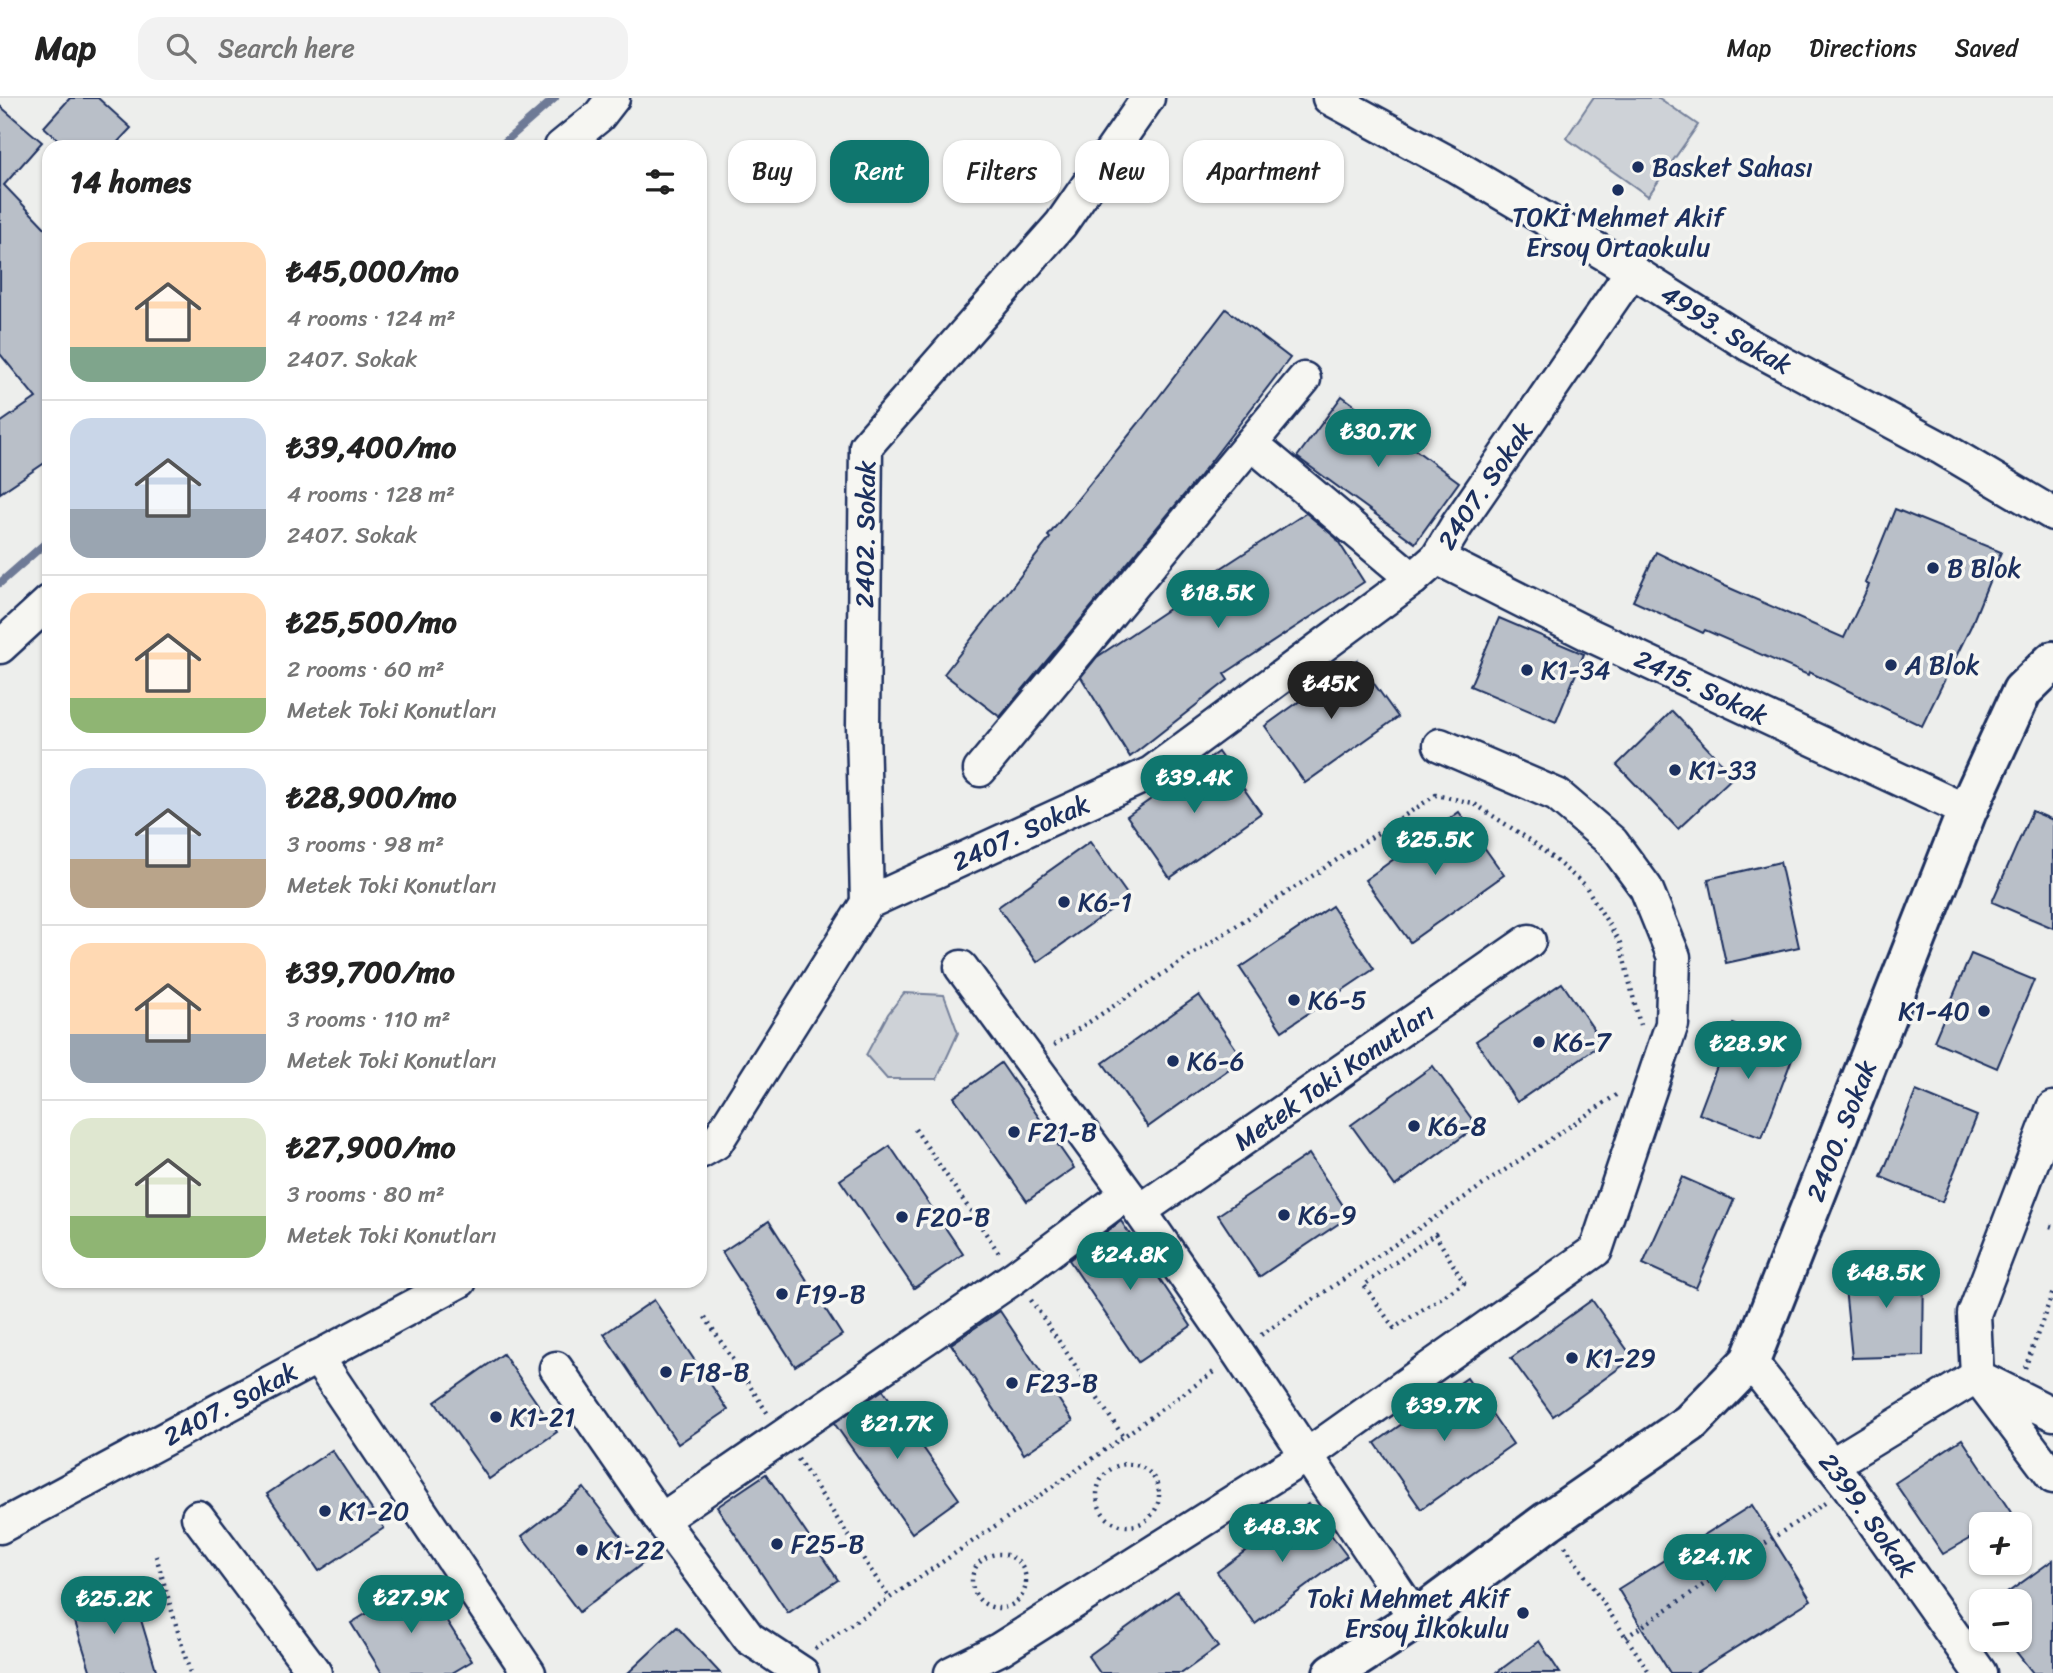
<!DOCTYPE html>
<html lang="en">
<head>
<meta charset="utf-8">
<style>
	:root { --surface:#fff; --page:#f2f2f2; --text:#222; --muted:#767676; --line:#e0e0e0; --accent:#0f766e }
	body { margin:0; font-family:Sriracha,sans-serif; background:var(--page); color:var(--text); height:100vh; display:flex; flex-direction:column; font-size:26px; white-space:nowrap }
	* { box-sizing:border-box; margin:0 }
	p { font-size:23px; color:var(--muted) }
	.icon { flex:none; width:38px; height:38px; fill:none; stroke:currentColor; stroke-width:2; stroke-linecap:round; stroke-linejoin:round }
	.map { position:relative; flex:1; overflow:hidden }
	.panel { position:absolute; left:42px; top:42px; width:665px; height:1148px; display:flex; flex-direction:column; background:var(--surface); border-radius:21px; box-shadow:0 2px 5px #0004 }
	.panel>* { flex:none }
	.top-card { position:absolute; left:728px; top:42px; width:665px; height:63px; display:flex; gap:14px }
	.controls { position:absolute; left:1969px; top:1414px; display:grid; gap:14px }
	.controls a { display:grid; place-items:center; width:63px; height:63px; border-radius:14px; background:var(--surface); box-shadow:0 2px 5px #0004; font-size:35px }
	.price { position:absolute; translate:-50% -60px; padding:0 16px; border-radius:24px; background:var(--accent); color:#fff; font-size:23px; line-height:46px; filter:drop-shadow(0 2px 4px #0008) }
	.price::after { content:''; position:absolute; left:50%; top:42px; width:21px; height:16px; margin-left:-10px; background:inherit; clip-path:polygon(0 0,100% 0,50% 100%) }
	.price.selected { background:#222; color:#fff }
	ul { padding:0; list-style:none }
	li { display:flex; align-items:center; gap:21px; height:175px; padding:0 28px }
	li+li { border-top:2px solid var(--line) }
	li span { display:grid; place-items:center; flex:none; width:196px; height:140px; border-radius:21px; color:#555 }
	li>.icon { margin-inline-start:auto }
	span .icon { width:84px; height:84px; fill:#fffc; stroke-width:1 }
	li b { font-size:30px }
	h2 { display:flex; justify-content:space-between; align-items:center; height:84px; padding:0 28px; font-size:30px }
	.pill { padding:0 24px; border-radius:21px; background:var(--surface); box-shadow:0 2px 5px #0004; font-size:24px; line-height:63px }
	.pill.selected { background:var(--accent); color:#fff }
	header { display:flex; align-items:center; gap:42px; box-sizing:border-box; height:98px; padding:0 35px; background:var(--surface); border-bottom:2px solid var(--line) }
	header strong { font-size:33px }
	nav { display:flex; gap:38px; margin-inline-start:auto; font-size:24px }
	.search { width:490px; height:63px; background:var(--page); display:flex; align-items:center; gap:18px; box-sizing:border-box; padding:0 24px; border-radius:21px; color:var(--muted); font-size:26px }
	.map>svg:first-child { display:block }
	.green { fill:#ced2d7; stroke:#74809a; stroke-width:2 }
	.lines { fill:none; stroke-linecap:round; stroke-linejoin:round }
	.stream { stroke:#6e7a96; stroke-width:8 }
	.building { fill:#b9bfc8; stroke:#1b2f5e; stroke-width:2 }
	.minor-casing { stroke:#1b2f5e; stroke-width:37 }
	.major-casing { stroke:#1b2f5e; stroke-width:44 }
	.path { stroke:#1b2f5e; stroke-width:4.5; stroke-dasharray:2 5; stroke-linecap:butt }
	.minor { stroke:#f6f6f2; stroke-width:32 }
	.major { stroke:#f6f6f2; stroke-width:38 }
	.poi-dot { fill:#1b2f5e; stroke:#f6f6f2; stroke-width:2.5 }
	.labels { text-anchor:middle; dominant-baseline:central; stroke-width:7; stroke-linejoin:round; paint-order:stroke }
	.poi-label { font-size:26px; fill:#1b2f5e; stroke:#f6f6f2; text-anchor:start }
	.street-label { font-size:26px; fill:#1b2f5e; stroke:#f6f6f2 }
</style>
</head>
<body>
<header>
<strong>Map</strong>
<div class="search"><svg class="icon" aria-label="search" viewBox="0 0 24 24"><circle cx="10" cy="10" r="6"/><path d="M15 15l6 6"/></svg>Search here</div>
<nav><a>Map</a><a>Directions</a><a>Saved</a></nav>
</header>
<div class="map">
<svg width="2053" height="1575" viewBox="0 0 2053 1575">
	<rect width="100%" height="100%" fill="#edeeec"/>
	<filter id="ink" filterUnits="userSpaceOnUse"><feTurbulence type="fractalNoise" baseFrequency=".0143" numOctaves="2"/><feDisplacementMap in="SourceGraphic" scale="14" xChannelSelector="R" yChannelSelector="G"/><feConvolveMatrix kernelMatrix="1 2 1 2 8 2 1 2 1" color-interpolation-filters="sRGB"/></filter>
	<g filter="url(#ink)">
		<g class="green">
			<path d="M1593,0H1659L1698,27L1648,98L1566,40Z"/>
			<path d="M904,895L944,897L958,935L937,981H887L866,957L888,916Z"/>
		</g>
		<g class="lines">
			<g class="stream">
				<path d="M499,49L555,0"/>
				<path d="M0,485L49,442"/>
			</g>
		</g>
		<g class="building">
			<path d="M70,0H98L131,30L113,49H66L44,29Z"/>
			<path d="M0,8L42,44L4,87L49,134V362L0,395V325L36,300L0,256Z"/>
			<path d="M1226,211L1290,260L1198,380L1000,619L944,576L1050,440L1048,438L1142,321Z"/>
			<path d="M1342,298L1459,384L1415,445L1297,359Z"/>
			<path d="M1895,411L2001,454L1971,528L1922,628L1809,574L1808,577L1705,532L1703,535L1633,503L1656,454L1725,488L1844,540L1869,487L1865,485Z"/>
			<path d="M1306,415L1336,440L1364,484L1224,576L1228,582L1130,659L1081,579L1097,559L1209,484L1206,480Z"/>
			<path d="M1499,520L1584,556L1556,624L1470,588Z"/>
			<path d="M1357,562L1398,619L1305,685L1265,628Z"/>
			<path d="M1672,613L1734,678L1678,731L1617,667Z"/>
			<path d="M1218,654L1261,715L1170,780L1127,718Z"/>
			<path d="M2032,713L2053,722V830L1992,804Z"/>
			<path d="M1459,714L1504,777L1410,844L1365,782Z"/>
			<path d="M1090,744L1129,799L1037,864L998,809Z"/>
			<path d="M1780,764L1799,849L1726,865L1708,781Z"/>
			<path d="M1332,808L1374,871L1282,933L1240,870Z"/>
			<path d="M1971,856L2034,882L1997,970L1934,943Z"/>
			<path d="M1562,885L1603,945L1517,1004L1476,943Z"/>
			<path d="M1199,897L1243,961L1148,1029L1103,965Z"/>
			<path d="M1733,926L1796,950L1762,1040L1699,1016Z"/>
			<path d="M1001,965L1074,1070L1027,1103L954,999Z"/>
			<path d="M1433,968L1477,1028L1395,1088L1351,1027Z"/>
			<path d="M1916,993L1977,1018L1942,1104L1881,1079Z"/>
			<path d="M890,1048L963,1156L914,1190L840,1082Z"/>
			<path d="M1309,1056L1350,1118L1259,1179L1218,1117Z"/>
			<path d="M1682,1079L1734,1102L1696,1190L1643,1166Z"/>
			<path d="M769,1123L842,1237L795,1268L722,1154Z"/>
			<path d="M1121,1123L1191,1228L1138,1264L1069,1162Z"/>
			<path d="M1924,1164L1923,1258L1852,1260L1843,1170Z"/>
			<path d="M654,1202L728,1312L678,1346L604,1236Z"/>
			<path d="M1592,1202L1633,1260L1553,1318L1511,1260Z"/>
			<path d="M1000,1213L1073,1323L1024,1356L951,1246Z"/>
			<path d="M503,1256L557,1334L489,1381L435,1304Z"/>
			<path d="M1467,1280L1513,1346L1421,1411L1375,1345Z"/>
			<path d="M883,1292L959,1401L912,1435L834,1325Z"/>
			<path d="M1962,1341L2012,1416L1994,1426H1981V1434L1943,1456L1895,1385Z"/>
			<path d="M332,1352L384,1430L319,1473L267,1396Z"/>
			<path d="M766,1376L838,1482L788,1515L717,1409Z"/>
			<path d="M584,1390L642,1466L579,1514L522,1438Z"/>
			<path d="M1308,1406L1347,1458L1255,1526L1217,1474Z"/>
			<path d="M1752,1407L1811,1502L1695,1575H1670L1618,1491Z"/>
			<path d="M2053,1462V1575H2033L2007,1542H2020V1503H1996Z"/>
			<path d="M421,1482L472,1563L452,1575H382L351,1525Z"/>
			<path d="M132,1492L157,1575H91L71,1511Z"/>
			<path d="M1177,1493L1218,1549L1182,1575H1100L1088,1558Z"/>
			<path d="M677,1529L720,1575H628Z"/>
			<path d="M1539,1543L1560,1575H1496Z"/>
		</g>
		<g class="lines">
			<g class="minor-casing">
				<g id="minor">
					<path id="s1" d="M1329,0L1457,69L1610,159L1749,247L1943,351L2053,416"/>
					<path d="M561,49L599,18L613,0"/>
					<path d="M1251,345L1413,481"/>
					<path id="s2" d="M1437,460L1590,537L1967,713"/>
					<path d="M0,549L49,504"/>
					<path d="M980,672L1304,281"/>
					<path id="s3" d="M867,805L863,628L866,348L1061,126L1148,0"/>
					<path d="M961,869L1140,1113L1239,1256L1416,1521"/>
					<path d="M2053,1010L1974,1216L1977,1278L2053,1379"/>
					<path id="s4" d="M700,1054L716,1045L867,805L1151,675L1413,481L1437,460L1457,427L1632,173"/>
					<path id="s5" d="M1140,1113L1529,843"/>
					<path d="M317,1259L529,1575"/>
					<path id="s6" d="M1750,1263L1849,1389L1980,1575"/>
					<path d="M556,1270L661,1422L749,1540L802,1575"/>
					<path d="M1831,1367L1977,1278L2053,1316"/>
					<path d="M198,1419L315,1575"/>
					<path d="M661,1422L1015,1179L1126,1096"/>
					<path id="s7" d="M0,1429L460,1183"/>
					<path d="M951,1575L1000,1551L1307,1357L1596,1152L1672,926L1674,859L1646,790L1612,744L1557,697L1440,647"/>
				</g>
			</g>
			<g class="major-casing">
				<g id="major">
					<path id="s8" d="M1333,1575L1416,1521L1548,1423L1690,1325L1750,1263L1967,713L2022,593L2053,563"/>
				</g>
			</g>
			<g class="path">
				<path d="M1054,947L1436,697L1473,705L1533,744L1585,787L1620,845L1640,927"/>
				<path d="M915,1031L999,1155"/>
				<path d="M2050,1128L2053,1129"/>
				<path d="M1435,1136L1464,1185L1394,1230L1364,1187Z"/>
				<path d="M1031,1202L1123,1338"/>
				<path d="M705,1219L768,1316"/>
				<path d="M1261,1237L1616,997"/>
				<path d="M2025,1270L2053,1194"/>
				<path d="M798,1361L890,1501"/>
				<circle cx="1128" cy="1397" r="31"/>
				<path d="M1565,1448L1650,1575"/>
				<circle cx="999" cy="1483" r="27"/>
				<path d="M156,1458L190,1575"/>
				<path d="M1626,1539L1825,1405"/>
				<path d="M815,1551L1074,1374L1215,1273"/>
			</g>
			<use href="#minor" class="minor"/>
			<use href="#major" class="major"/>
		</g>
	</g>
	<g class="poi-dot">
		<circle cx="1638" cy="69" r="7"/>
		<circle cx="1618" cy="92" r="7"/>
		<circle cx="1933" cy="470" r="7"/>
		<circle cx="1891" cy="567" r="7"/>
		<circle cx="1527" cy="572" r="7"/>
		<circle cx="1675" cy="672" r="7"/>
		<circle cx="1064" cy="804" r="7"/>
		<circle cx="1294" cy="902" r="7"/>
		<circle cx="1984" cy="913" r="7"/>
		<circle cx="1539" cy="944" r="7"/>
		<circle cx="1173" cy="963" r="7"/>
		<circle cx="1414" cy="1028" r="7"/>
		<circle cx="1014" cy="1034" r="7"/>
		<circle cx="1284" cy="1117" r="7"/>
		<circle cx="902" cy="1119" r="7"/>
		<circle cx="782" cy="1196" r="7"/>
		<circle cx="1572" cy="1260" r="7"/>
		<circle cx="666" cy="1274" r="7"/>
		<circle cx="1012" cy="1285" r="7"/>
		<circle cx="496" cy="1319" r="7"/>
		<circle cx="325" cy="1413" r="7"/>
		<circle cx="777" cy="1446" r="7"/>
		<circle cx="582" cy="1452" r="7"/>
		<circle cx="1523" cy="1515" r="7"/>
	</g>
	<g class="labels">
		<g class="poi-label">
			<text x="1652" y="69">Basket Sahası</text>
			<text x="1618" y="119" text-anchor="middle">TOKİ Mehmet Akif<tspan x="1618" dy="30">Ersoy Ortaokulu</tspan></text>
			<text x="1947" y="470">B Blok</text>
			<text x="1905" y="567">A Blok</text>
			<text x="1541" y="572">K1-34</text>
			<text x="1689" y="672">K1-33</text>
			<text x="1078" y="804">K6-1</text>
			<text x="1308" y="902">K6-5</text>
			<text x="1970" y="913" text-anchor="end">K1-40</text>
			<text x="1553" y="944">K6-7</text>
			<text x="1187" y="963">K6-6</text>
			<text x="1428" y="1028">K6-8</text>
			<text x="1028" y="1034">F21-B</text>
			<text x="1298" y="1117">K6-9</text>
			<text x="916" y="1119">F20-B</text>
			<text x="796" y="1196">F19-B</text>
			<text x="1586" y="1260">K1-29</text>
			<text x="680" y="1274">F18-B</text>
			<text x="1026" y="1285">F23-B</text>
			<text x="510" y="1319">K1-21</text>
			<text x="339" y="1413">K1-20</text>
			<text x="791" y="1446">F25-B</text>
			<text x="596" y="1452">K1-22</text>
			<text x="1509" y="1500" text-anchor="end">Toki Mehmet Akif<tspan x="1509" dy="30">Ersoy İlkokulu</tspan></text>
		</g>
		<g class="street-label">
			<text stroke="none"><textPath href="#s1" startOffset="460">4993. Sokak</textPath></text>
			<text stroke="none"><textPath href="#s4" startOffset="1059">2407. Sokak</textPath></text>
			<text stroke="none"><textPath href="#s3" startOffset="369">2402. Sokak</textPath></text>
			<text stroke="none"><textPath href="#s2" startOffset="294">2415. Sokak</textPath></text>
			<text stroke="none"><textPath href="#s4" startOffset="471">2407. Sokak</textPath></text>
			<text stroke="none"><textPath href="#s5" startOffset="236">Metek Toki Konutları</textPath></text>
			<text stroke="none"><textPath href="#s8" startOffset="770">2400. Sokak</textPath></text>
			<text stroke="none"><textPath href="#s7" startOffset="261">2407. Sokak</textPath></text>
			<text stroke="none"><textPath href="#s6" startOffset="194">2399. Sokak</textPath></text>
		</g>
	</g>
</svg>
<div class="controls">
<a>+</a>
<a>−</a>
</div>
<b class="price" style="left:1378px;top:371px">₺30.7K</b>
<b class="price" style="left:1218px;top:532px">₺18.5K</b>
<b class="price selected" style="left:1331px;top:623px">₺45K</b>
<b class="price" style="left:1194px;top:717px">₺39.4K</b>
<b class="price" style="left:1435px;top:779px">₺25.5K</b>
<b class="price" style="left:1748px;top:983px">₺28.9K</b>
<b class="price" style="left:1130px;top:1194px">₺24.8K</b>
<b class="price" style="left:1886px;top:1212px">₺48.5K</b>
<b class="price" style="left:1444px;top:1345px">₺39.7K</b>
<b class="price" style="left:897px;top:1363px">₺21.7K</b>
<b class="price" style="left:1282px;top:1466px">₺48.3K</b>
<b class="price" style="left:1715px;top:1496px">₺24.1K</b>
<b class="price" style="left:411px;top:1537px">₺27.9K</b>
<b class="price" style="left:114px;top:1538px">₺25.2K</b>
<div class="top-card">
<a class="pill">Buy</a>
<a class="pill selected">Rent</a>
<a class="pill">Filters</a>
<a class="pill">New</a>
<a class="pill">Apartment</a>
</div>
<section class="panel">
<h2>14 homes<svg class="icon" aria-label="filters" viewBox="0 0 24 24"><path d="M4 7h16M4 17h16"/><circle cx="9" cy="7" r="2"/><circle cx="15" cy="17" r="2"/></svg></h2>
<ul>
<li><span style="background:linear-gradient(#ffd9b3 75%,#7fa58c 0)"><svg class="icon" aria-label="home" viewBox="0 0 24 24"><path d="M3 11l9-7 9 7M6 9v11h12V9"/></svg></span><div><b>₺45,000/mo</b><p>4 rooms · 124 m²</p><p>2407. Sokak</p></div></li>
<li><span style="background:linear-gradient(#c9d6e8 65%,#9aa5b1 0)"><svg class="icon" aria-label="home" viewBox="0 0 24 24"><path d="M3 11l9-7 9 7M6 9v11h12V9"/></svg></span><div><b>₺39,400/mo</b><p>4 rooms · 128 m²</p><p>2407. Sokak</p></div></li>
<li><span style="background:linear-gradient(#ffd9b3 75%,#8fb573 0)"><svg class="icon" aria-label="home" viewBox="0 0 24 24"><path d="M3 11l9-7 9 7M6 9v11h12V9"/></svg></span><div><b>₺25,500/mo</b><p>2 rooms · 60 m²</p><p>Metek Toki Konutları</p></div></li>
<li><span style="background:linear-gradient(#c9d6e8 65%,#b9a48a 0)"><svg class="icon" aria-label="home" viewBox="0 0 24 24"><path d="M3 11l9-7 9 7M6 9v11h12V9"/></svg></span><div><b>₺28,900/mo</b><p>3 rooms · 98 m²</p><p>Metek Toki Konutları</p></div></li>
<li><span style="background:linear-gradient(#ffd9b3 65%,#9aa5b1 0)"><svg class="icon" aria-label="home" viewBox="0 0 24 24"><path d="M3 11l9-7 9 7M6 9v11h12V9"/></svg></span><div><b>₺39,700/mo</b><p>3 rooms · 110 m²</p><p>Metek Toki Konutları</p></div></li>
<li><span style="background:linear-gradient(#dfe7d0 70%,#8fb573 0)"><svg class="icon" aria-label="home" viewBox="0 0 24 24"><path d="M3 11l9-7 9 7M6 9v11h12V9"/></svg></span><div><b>₺27,900/mo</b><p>3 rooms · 80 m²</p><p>Metek Toki Konutları</p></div></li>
</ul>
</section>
</div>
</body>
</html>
